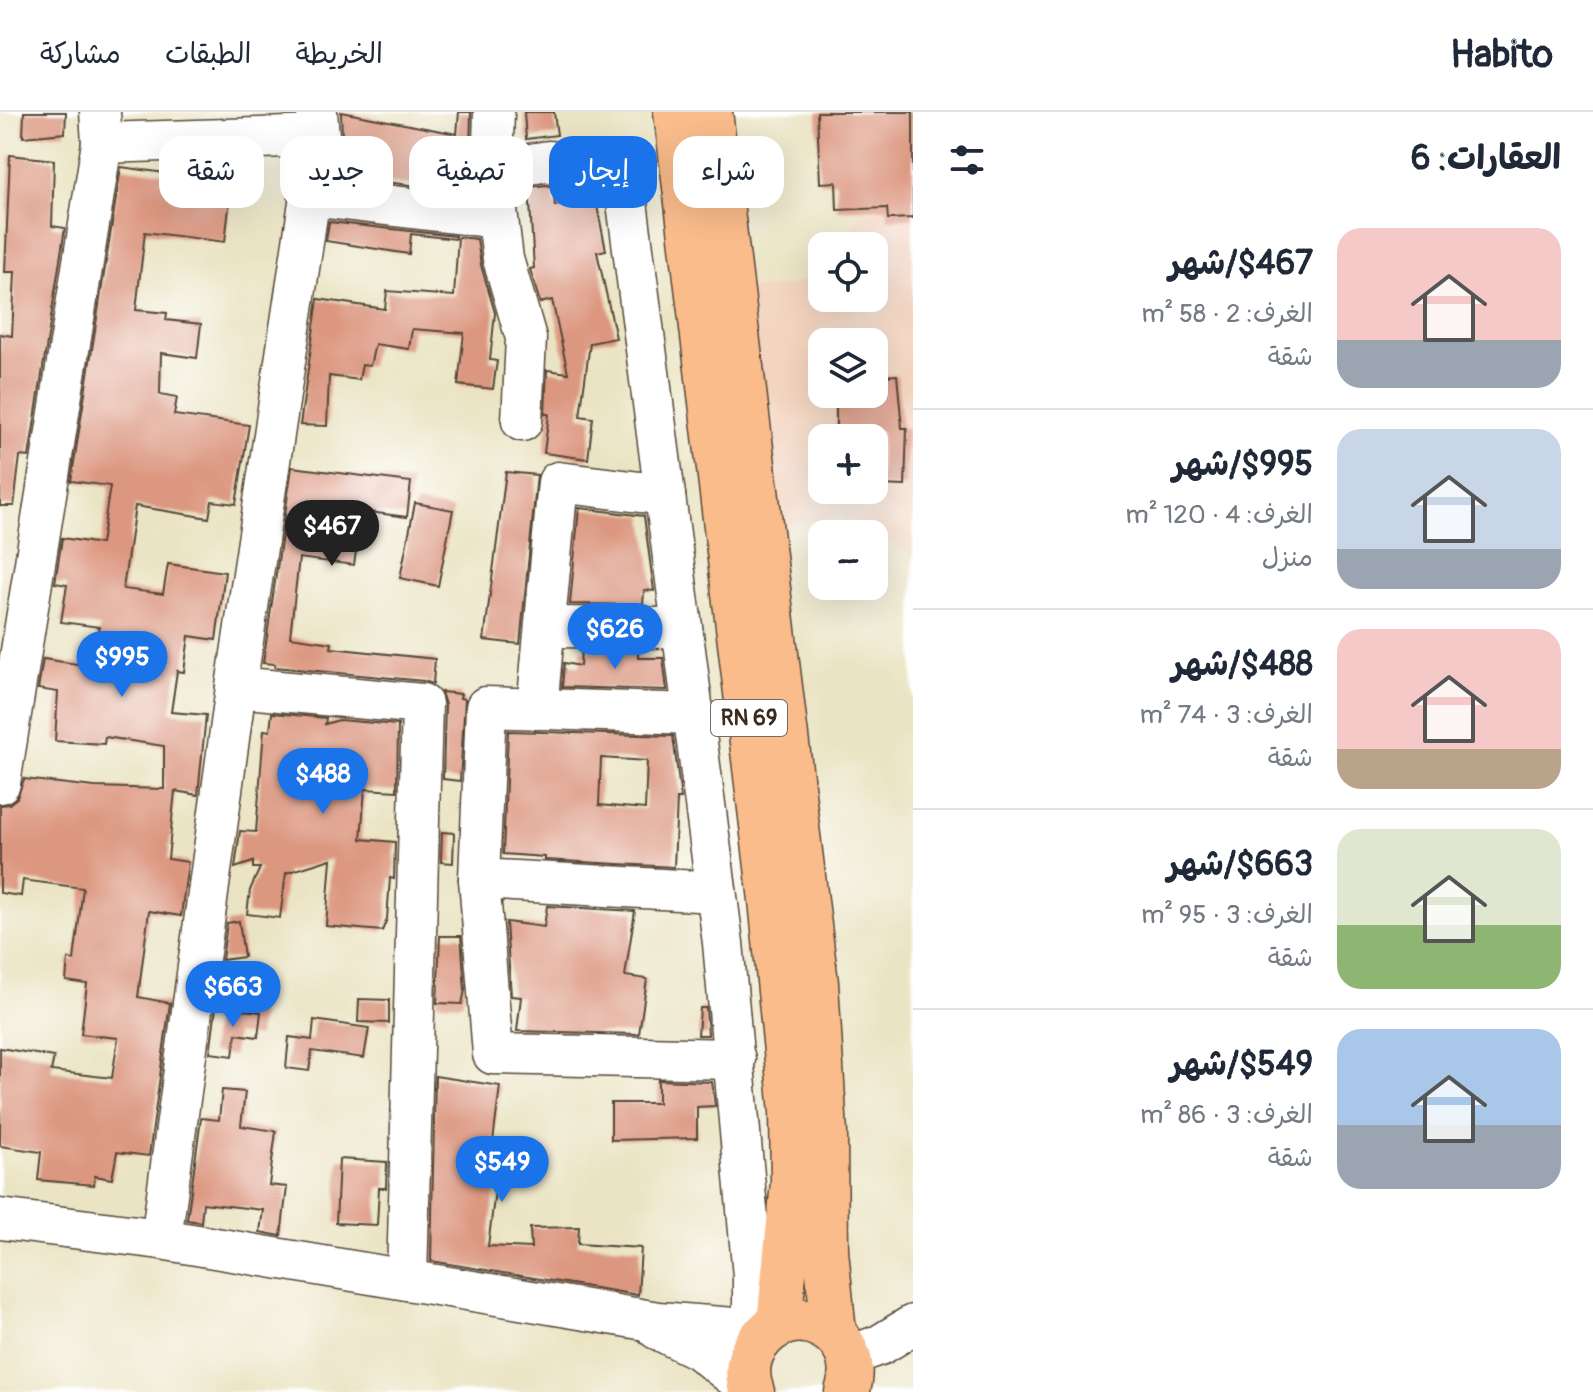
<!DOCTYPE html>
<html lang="ar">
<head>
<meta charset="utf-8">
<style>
	:root { --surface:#fff; --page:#f6f6f7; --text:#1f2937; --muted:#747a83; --line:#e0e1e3; --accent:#1a73e8 }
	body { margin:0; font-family:Pangolin,"Playpen Sans Arabic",sans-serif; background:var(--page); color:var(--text); direction:rtl; height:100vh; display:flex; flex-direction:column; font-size:30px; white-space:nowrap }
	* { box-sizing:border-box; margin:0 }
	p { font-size:26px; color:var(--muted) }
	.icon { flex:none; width:44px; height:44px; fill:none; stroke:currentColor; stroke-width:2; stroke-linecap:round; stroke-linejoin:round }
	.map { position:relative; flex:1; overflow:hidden; direction:ltr }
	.details { display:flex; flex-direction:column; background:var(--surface); width:680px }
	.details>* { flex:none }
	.banner { position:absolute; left:24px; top:24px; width:760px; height:72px; direction:rtl; display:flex; gap:16px }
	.buttons { position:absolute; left:808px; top:120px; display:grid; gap:16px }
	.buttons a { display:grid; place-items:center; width:80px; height:80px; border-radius:16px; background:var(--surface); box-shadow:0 8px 32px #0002; font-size:40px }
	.price { position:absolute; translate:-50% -68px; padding:0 18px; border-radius:28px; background:var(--accent); color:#fff; font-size:26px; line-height:52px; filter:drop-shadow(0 2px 4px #0008) }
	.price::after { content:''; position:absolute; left:50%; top:48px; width:24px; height:18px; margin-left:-12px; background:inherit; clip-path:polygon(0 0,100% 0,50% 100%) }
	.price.on { background:#222; color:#fff }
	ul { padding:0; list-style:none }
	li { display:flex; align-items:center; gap:24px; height:200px; padding:0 32px }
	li+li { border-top:2px solid var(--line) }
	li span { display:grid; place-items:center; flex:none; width:224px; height:160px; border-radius:24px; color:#555 }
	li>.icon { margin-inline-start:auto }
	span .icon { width:96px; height:96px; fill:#fffc; stroke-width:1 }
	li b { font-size:34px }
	h2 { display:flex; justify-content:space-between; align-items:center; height:96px; padding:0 32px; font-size:34px }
	.chip { padding:0 28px; border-radius:24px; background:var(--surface); box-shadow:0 8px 32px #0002; font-size:28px; line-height:72px }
	.chip.on { background:var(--accent); color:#fff }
	header { display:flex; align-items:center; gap:48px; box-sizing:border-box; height:112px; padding:0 40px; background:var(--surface); border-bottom:2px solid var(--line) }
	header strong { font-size:38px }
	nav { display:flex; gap:44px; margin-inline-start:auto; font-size:28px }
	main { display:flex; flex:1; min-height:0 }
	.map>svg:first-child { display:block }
	.built { fill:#f3d4bf; fill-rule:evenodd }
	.building { fill:#dc9780; fill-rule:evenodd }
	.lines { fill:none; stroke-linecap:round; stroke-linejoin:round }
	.minor-casing { stroke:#554637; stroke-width:43 }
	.major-casing { stroke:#554637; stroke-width:47 }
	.minor { stroke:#fff; stroke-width:40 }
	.major { stroke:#fabc8b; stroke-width:44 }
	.labels { text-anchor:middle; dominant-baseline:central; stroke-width:7; stroke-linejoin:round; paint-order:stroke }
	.shield { fill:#fff; stroke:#766a62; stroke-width:2 }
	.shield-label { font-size:22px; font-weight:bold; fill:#3b2a1e }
</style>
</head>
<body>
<header>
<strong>Habito</strong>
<nav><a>الخريطة</a><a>الطبقات</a><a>مشاركة</a></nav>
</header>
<main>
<section class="details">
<h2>العقارات: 6<svg class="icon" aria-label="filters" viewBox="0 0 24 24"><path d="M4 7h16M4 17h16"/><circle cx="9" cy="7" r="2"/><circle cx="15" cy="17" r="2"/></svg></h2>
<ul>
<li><span style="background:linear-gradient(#f6c9c9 70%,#9aa5b1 0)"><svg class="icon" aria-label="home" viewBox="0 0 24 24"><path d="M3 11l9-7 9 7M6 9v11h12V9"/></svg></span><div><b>$467/شهر</b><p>الغرف: 2 · 58 m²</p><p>شقة</p></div></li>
<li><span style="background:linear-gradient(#c9d6e8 75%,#9aa5b1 0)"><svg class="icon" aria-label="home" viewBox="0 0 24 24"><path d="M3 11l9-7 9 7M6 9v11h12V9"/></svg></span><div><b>$995/شهر</b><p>الغرف: 4 · 120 m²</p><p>منزل</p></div></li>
<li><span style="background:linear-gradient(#f6c9c9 75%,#b9a48a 0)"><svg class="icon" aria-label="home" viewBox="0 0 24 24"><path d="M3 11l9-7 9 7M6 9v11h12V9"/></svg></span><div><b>$488/شهر</b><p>الغرف: 3 · 74 m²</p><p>شقة</p></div></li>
<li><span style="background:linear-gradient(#dfe7d0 60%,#8fb573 0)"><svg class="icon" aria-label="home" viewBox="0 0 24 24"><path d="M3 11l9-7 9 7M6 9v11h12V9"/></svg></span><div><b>$663/شهر</b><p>الغرف: 3 · 95 m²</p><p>شقة</p></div></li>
<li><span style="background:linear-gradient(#a9c7e8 60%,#9aa5b1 0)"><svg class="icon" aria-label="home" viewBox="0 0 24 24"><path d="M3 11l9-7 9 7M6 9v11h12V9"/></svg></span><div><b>$549/شهر</b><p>الغرف: 3 · 86 m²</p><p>شقة</p></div></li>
</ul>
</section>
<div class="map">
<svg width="913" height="1280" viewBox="0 0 913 1280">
	<rect width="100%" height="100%" fill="#fff"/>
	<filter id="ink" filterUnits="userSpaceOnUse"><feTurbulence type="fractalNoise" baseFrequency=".0125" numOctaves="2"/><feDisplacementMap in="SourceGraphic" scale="16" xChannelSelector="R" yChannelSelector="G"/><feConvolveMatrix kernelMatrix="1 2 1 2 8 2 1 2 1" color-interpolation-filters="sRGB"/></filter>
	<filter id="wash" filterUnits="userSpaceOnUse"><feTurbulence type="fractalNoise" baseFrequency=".006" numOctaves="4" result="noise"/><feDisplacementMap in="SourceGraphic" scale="32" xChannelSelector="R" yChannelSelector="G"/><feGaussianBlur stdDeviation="1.8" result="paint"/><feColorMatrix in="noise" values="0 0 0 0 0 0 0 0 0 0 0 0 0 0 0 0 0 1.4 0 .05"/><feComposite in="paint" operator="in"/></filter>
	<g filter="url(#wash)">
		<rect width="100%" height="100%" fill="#ebe4c4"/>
		<path class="built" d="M896,91L913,92V445L870,418L840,405L774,414L746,177L790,174L817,162L822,156V186H874V134H838L861,102ZM822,230H874V282H822ZM822,326H874V378H822Z"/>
		<g id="blocks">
			<g class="building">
				<path d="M24,0H66L65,21L23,25Z"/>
				<path d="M341,0L457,22L459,0H471L470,34L459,33L451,78L336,64L342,27Z"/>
				<path d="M524,0H554L557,23L526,27Z"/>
				<path d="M817,0H913V106L888,107L887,96L837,98L836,70L820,71Z"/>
				<path d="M10,43L54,48L52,114L65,116L29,345L20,344L14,394H0V222L12,224L15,160H5Z"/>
				<path d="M121,55L232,70L225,130L145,120L136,198L167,201L166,208L201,212L197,246L161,241L160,282L177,285L174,303L249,313L236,392L212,389L209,406L135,394L123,477L163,482L168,452L225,460L216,528L189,524L184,560L177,559L171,600L206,603L198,683L175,679L168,747L188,750L181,804L149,799L138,885L170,891L149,1044L117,1040L112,1067L95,1064L94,1073L38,1068L41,1040L0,1034V936L54,945L51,959L112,966L118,926L81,922L87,872L66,869L68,847L74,848L83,776L23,768L21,784L0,781V693L9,692L17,686L24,667L94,675L164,677V634L105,625L104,632L55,629L58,580L38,577L43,547L90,554L100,515L61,510L67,473L55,471L62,426L101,432L110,374L71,369Z"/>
				<path d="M547,73L553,75L555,94L589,87L596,89L606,138L597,140L616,226L590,231L580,304L593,306L588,347L544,341L549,302H545L547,258L568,261L552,188L540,191L530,157L534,156L529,75Z"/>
				<path d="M329,110L455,124V127L411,122L409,142L326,129Z"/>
				<path d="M458,125L477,127L481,153L495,201L490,248L497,249L493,277L458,273L464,221L412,217L409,237L375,232L370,254L362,253L359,268L329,264L327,314L300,313L318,187L385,197L387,179L454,184Z"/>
				<path d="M897,263L902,316H907L905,374L880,373L882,319L836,318V282H877L876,271L884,270V264Z"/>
				<path d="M292,355L411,370L407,405L362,399L354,453L299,446L290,525L332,531L331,536L435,547L433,572L424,569L275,555V552L263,551Z"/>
				<path d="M506,360L537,363L520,532L484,528Z"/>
				<path d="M415,391L453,398L438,474L400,466Z"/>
				<path d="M579,396L644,404L654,479L644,478L643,493L570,492Z"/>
				<path d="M581,538L638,539V546H663L667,578L562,575L564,551L580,554Z"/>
				<path d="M441,580L461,582L460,586L465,587L460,669L443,667L445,593Z"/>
				<path d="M272,601L326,606L325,612L339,608L398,613L397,679L365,677L361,727L395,730L394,767L390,766L387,807L382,819L326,814L331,747L286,761L280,806L247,802L250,778L260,756H253V750L235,756L240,719L256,720L264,618L270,619Z"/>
				<path d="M508,619L673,624L681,687H677L674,755L545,748V745L503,742ZM601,646L647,649L645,697L599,693Z"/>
				<path d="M442,720L454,721L453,751L441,750Z"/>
				<path d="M547,794L635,799L625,864L647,867L639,922L517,919L521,885L511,884L506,810L544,815Z"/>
				<path d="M239,809L244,845L222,848L227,811Z"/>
				<path d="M440,824H461L465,878L462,892L437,891Z"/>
				<path d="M359,887L389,888V911L358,910Z"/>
				<path d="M216,895L261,900L258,925L236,922L233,944L210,941Z"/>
				<path d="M700,896H706L708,923H698Z"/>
				<path d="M314,908L369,916L364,946L312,939L309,959L286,956L289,925L312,928Z"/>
				<path d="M435,964L500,974L492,1038L500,1039L488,1134L531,1136L530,1116L579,1115L578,1132L641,1136L638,1183L431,1149Z"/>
				<path d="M658,968L712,970L715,994L697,995V1026L611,1028V991H658Z"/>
				<path d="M222,978L245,980L241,1014L276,1019L269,1073L287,1075L281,1124L260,1120L263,1098L203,1091L201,1110L187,1108L201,1006L219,1008Z"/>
				<path d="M339,1047L387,1050L386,1076H379L377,1113L336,1111Z"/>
			</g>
		</g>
	</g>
	<g filter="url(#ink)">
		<use href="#blocks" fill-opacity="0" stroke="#554637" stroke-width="2"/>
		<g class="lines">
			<g class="minor-casing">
				<g id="minor">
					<path d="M102,31L319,24"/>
					<path d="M492,58L494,0"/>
					<path d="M309,84L496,106"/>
					<path d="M522,309L526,226L503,147L492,58L549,49L625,75L723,831L753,1164V1236"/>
					<path d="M545,515L682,516"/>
					<path d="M236,575L422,592L407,1168"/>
					<path d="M537,597L558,370L665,383"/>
					<path d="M693,602L486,595L479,767L493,942L735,947"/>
					<path d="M0,671L102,31L100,0"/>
					<path d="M479,767L716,780"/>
					<path d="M0,1107L161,1127L658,1210L734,1216L772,1215"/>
					<path d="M161,1127L236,575L319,24L317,0"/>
					<path d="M657,1217L698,1237L750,1277"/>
					<path d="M849,1244L880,1233L913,1213"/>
				</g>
			</g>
			<g class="major-casing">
				<g id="major">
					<path d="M676,0L771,788L792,1000L793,1071L779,1212"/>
					<path d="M710,0L816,871L825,1021L826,1139L834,1221"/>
					<path d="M752,1280C746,1264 747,1246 757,1232C792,1181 868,1221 847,1280"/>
				</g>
			</g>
			<use href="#minor" class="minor"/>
			<use href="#major" class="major"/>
		</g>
	</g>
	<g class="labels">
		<rect class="shield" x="711" y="588" width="76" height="36" rx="6"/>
		<g class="shield-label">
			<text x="749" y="606">RN 69</text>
		</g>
	</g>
</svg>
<div class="buttons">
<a><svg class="icon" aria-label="locate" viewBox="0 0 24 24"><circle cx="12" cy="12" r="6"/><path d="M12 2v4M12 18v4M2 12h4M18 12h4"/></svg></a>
<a><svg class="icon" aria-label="layers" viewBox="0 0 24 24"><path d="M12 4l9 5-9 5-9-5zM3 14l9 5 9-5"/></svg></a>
<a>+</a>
<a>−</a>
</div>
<b class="price on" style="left:332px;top:456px">$467</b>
<b class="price" style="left:615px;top:559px">$626</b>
<b class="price" style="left:122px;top:587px">$995</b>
<b class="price" style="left:323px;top:704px">$488</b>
<b class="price" style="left:233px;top:917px">$663</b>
<b class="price" style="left:502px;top:1092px">$549</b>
<div class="banner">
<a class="chip">شراء</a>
<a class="chip on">إيجار</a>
<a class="chip">تصفية</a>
<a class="chip">جديد</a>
<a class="chip">شقة</a>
</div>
</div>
</main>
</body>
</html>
